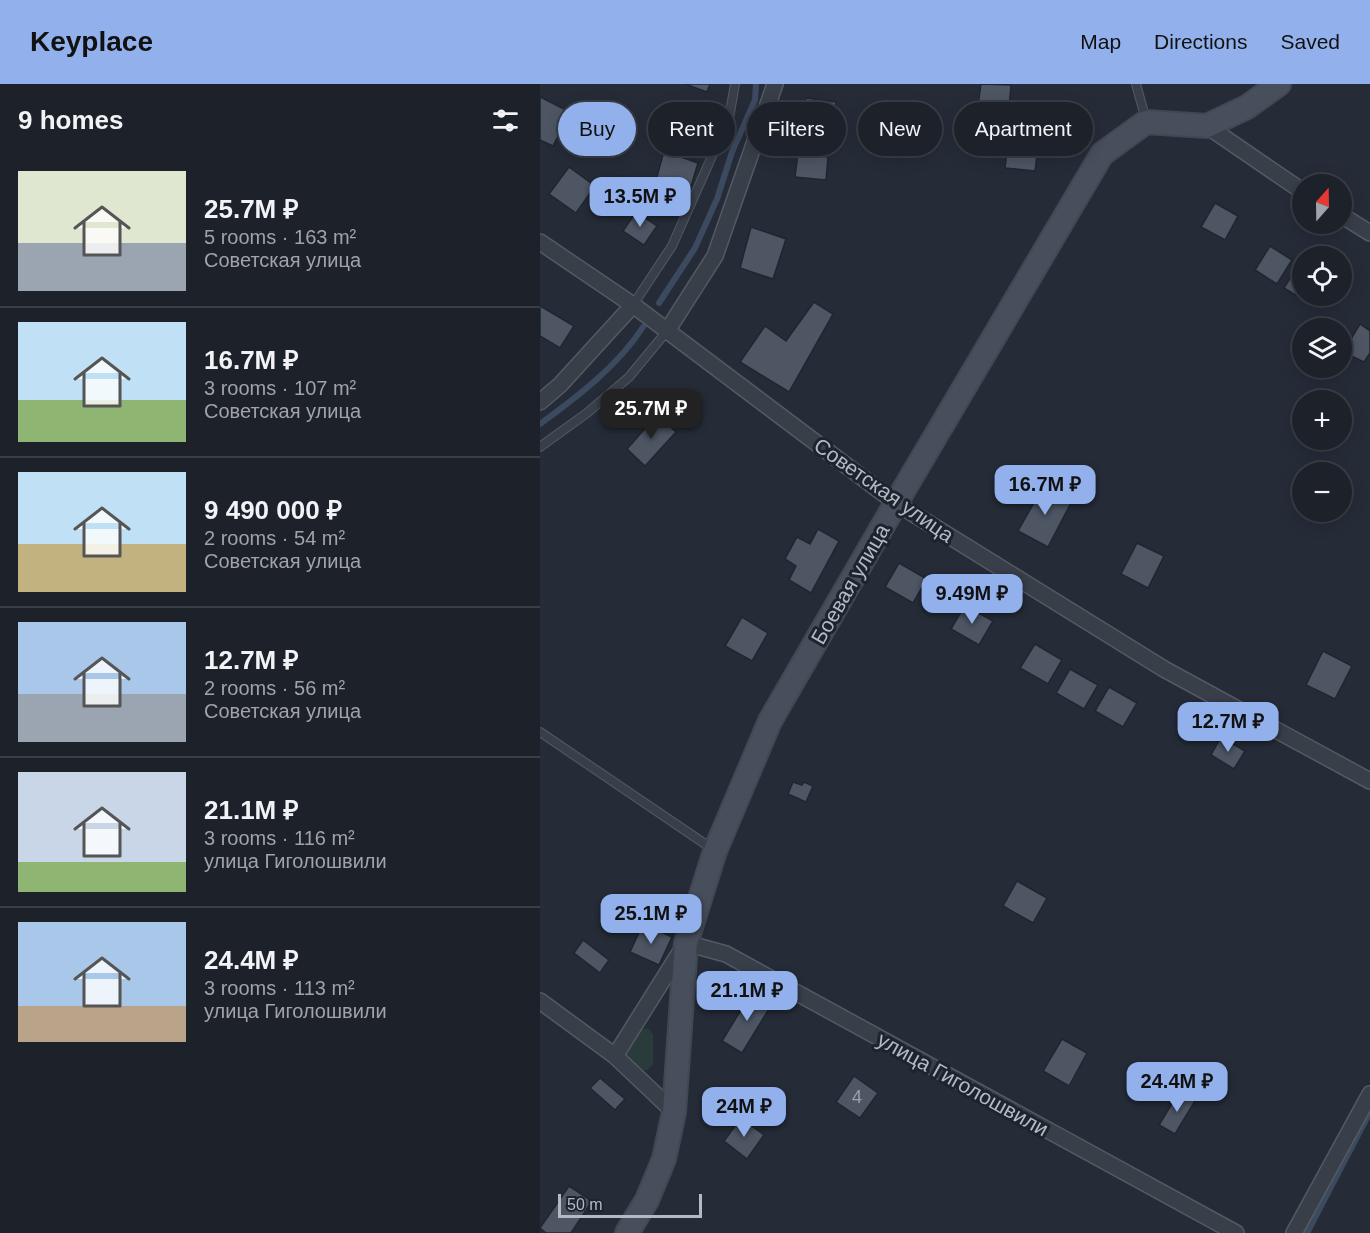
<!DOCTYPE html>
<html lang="en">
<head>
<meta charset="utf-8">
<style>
	:root { --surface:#1c212a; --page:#252932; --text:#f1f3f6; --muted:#a0a3a8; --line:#3a3e47; --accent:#92b1ec }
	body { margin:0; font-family:Helvetica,sans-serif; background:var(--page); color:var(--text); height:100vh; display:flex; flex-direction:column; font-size:22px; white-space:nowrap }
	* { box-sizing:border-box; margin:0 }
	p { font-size:20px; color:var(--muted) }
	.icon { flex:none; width:33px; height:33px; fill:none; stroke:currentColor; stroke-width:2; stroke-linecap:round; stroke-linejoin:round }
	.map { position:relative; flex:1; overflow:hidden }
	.sheet { display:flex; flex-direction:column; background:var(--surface); width:540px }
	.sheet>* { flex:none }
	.top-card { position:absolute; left:18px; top:18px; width:570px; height:54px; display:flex; gap:12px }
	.needle { width:39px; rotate:20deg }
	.buttons { position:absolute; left:752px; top:90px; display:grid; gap:12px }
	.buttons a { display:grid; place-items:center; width:60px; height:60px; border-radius:50%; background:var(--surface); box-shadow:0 3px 15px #0003,0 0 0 2px var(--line); font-size:30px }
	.scale { position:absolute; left:18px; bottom:15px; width:144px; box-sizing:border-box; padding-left:6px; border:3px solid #b4bac5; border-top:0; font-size:16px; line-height:21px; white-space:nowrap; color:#b4bac5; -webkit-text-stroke:4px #1e242e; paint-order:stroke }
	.price { position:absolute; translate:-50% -51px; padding:0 14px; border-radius:12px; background:var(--accent); color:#111; font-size:20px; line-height:39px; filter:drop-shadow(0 2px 3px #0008) }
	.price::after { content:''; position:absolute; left:50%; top:36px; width:18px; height:14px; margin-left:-9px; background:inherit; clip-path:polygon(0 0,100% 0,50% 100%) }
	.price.selected { background:#222; color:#fff }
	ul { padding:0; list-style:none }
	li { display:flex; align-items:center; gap:18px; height:150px; padding:0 18px }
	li+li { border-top:2px solid var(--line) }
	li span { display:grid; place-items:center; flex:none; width:168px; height:120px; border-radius:0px; color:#555 }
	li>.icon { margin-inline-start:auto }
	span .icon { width:72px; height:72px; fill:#fffc; stroke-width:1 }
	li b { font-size:26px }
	h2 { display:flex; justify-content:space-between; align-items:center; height:72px; padding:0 18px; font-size:26px }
	.tag { padding:0 21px; border-radius:27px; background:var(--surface); box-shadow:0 3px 15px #0003,0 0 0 2px var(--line); font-size:21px; line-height:54px }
	.tag.selected { background:var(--accent); color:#111 }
	header { display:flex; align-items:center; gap:36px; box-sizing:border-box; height:84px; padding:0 30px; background:var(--accent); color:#111 }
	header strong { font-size:28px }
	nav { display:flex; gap:33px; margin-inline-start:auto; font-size:21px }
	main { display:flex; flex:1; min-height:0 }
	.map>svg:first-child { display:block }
	.green { fill:#2a3b3c }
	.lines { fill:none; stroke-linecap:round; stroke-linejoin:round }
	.stream { stroke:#3c4a60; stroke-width:6 }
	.building { fill:#4e5664; stroke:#202630; stroke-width:1.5 }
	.lane-casing { stroke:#535a64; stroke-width:10 }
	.street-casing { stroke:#535a64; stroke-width:18 }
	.secondary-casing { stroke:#414852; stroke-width:26 }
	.lane { stroke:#383f49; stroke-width:8 }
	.street { stroke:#383f49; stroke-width:15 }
	.secondary { stroke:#474e5c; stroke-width:22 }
	.labels { text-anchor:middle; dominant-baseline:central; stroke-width:6; stroke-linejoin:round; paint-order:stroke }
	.number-label { font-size:18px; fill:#9aa1ad }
	.street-label { font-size:21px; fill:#b4bac5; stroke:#1e242e }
</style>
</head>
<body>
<header>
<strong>Keyplace</strong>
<nav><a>Map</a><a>Directions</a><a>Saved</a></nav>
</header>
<main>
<section class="sheet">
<h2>9 homes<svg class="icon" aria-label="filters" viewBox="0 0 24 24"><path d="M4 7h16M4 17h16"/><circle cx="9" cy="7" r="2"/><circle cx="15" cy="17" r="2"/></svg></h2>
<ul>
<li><span style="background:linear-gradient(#dfe7d0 60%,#9aa5b1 0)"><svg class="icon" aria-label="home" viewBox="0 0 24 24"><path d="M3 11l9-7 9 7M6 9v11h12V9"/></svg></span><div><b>25.7M ₽</b><p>5 rooms · 163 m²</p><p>Советская улица</p></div></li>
<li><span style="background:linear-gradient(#bfe0f5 65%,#8fb573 0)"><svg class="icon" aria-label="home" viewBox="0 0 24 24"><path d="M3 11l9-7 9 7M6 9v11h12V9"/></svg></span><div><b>16.7M ₽</b><p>3 rooms · 107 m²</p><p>Советская улица</p></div></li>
<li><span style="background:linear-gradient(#bfe0f5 60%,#c2b280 0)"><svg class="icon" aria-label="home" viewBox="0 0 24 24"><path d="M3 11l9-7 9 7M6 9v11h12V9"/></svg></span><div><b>9 490 000 ₽</b><p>2 rooms · 54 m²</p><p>Советская улица</p></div></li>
<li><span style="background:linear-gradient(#a9c7e8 60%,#9aa5b1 0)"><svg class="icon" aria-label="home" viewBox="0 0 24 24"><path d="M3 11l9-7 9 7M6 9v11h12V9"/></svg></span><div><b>12.7M ₽</b><p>2 rooms · 56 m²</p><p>Советская улица</p></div></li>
<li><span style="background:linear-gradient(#c9d6e8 75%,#8fb573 0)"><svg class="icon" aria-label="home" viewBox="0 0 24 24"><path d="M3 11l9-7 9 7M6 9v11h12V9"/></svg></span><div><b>21.1M ₽</b><p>3 rooms · 116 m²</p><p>улица Гиголошвили</p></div></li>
<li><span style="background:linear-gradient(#a9c7e8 70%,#b9a48a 0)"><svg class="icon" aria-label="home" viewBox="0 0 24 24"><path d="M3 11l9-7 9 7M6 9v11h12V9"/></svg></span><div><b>24.4M ₽</b><p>3 rooms · 113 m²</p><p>улица Гиголошвили</p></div></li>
</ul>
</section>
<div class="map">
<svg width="830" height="1149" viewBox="0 0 830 1149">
	<rect width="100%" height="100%" fill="#252c38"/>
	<path class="green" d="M108,944L113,951V980L107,986L98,987L83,976L84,967L99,946Z"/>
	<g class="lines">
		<g class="stream">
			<path d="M119,219L155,164L177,115L192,68L215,16L216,0"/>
			<path d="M0,340C37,313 78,282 103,243"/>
			<path d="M767,1149L830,1028"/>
		</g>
	</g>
	<g class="building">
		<path d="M145,0H170L167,8Z"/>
		<path d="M441,0L471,1L469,24L438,21Z"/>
		<path d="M0,13L30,28L13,62L0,56Z"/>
		<path d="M266,14L296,18L293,41L263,38Z"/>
		<path d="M142,23L175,34L166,63L133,52Z"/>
		<path d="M468,60L498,63L495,87L465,84Z"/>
		<path d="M124,67L158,79L146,119L113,107Z"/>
		<path d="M258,69L288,73L286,96L255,93Z"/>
		<path d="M29,83L55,102L36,129L9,110Z"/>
		<path d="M675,119L698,132L685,156L661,143Z"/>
		<path d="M96,128L117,142L104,161L83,147Z"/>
		<path d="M211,143L246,155L233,195L200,184Z"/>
		<path d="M730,162L752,176L737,200L715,186Z"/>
		<path d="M760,178L762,179V212H771L767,218L744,204Z"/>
		<path d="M274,218L293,230L249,308L200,278L225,242L246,257Z"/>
		<path d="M0,222L34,242L20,264L0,252Z"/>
		<path d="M820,240L830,247V269L824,278L803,268Z"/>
		<path d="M117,331L136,348L105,382L87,365Z"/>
		<path d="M504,401L532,417L508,463L478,447Z"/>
		<path d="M278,445L299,457L271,509L249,496L256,482L245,475L257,453L270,460Z"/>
		<path d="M597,459L624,472L608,504L581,490Z"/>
		<path d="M359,479L387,495L373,519L345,503Z"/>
		<path d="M425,521L453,537L439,561L411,545Z"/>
		<path d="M202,533L228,549L212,577L185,562Z"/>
		<path d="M495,560L522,576L508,600L480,584Z"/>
		<path d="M783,567L812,582L795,615L766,601Z"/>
		<path d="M530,585L558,601L544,625L516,609Z"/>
		<path d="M569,603L597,619L583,643L555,627Z"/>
		<path d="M681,653L705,667L694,685L671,671Z"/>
		<path d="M253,698L262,701L264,698L273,702L266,718L248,710Z"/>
		<path d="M477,797L507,814L493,839L463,822Z"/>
		<path d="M103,840L132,853L119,881L90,868Z"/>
		<path d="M43,856L69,876L60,889L34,869Z"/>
		<path d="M212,908L232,920L202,969L182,957Z"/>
		<path d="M522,955L547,969L529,1002L503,987Z"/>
		<path d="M314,992L338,1009L320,1034L296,1018Z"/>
		<path d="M60,994L85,1015L75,1026L50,1004Z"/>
		<path d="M639,1008L655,1017L635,1050L619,1041Z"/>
		<path d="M201,1034L224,1051L207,1075L184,1057Z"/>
		<path d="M29,1102L52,1117L31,1149H6L0,1144Z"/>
	</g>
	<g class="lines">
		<g class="lane-casing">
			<g id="lane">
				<path d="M596,0L606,36"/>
				<path d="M93,221L132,162L189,34L195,0"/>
				<path d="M0,363L47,329L89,293L127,247"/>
				<path d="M0,648L174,766"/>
			</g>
		</g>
		<g class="street-casing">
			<g id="street">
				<path d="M667,42L762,107"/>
				<path d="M801,131L830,149"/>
				<path d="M0,158L93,221L356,419L624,585L830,697"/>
				<path d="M127,247L175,172L235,0"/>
				<path d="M0,318L20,301L93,221"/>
				<path d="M0,917L75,972L134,1028"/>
				<path d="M75,972L146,859L186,870L696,1149"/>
				<path d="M754,1149L830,1010"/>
			</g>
		</g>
		<g class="secondary-casing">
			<path id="secondary" d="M87,1149L107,1116L124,1075L134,1028L146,859L175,767L230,637L356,419L562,70L606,38L667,42L707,23L739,0"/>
		</g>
		<use href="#lane" class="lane"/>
		<use href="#street" class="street"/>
		<use href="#secondary" class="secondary"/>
	</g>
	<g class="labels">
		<g class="number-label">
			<text x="317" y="1013">4</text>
		</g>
		<g class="street-label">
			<text transform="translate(344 406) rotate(35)">Советская улица</text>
			<text transform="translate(310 500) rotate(-60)">Боевая улица</text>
			<text transform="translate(423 1000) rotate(29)">улица Гиголошвили</text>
		</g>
	</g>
</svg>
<div class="buttons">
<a><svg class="needle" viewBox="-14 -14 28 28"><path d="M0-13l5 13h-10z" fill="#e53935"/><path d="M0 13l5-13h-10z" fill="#a0a3a8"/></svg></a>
<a><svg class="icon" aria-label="locate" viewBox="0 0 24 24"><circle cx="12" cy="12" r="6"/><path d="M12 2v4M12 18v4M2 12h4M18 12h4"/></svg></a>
<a><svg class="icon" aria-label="layers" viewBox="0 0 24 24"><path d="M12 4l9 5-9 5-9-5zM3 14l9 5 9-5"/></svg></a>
<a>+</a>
<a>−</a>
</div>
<div class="scale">50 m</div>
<b class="price" style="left:100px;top:144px">13.5M ₽</b>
<b class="price selected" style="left:111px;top:356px">25.7M ₽</b>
<b class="price" style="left:505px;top:432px">16.7M ₽</b>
<b class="price" style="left:432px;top:541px">9.49M ₽</b>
<b class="price" style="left:688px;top:669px">12.7M ₽</b>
<b class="price" style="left:111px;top:861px">25.1M ₽</b>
<b class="price" style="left:207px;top:938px">21.1M ₽</b>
<b class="price" style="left:637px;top:1029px">24.4M ₽</b>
<b class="price" style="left:204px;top:1054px">24M ₽</b>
<div class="top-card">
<a class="tag selected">Buy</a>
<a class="tag">Rent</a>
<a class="tag">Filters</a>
<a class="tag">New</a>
<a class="tag">Apartment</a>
</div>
</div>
</main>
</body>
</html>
